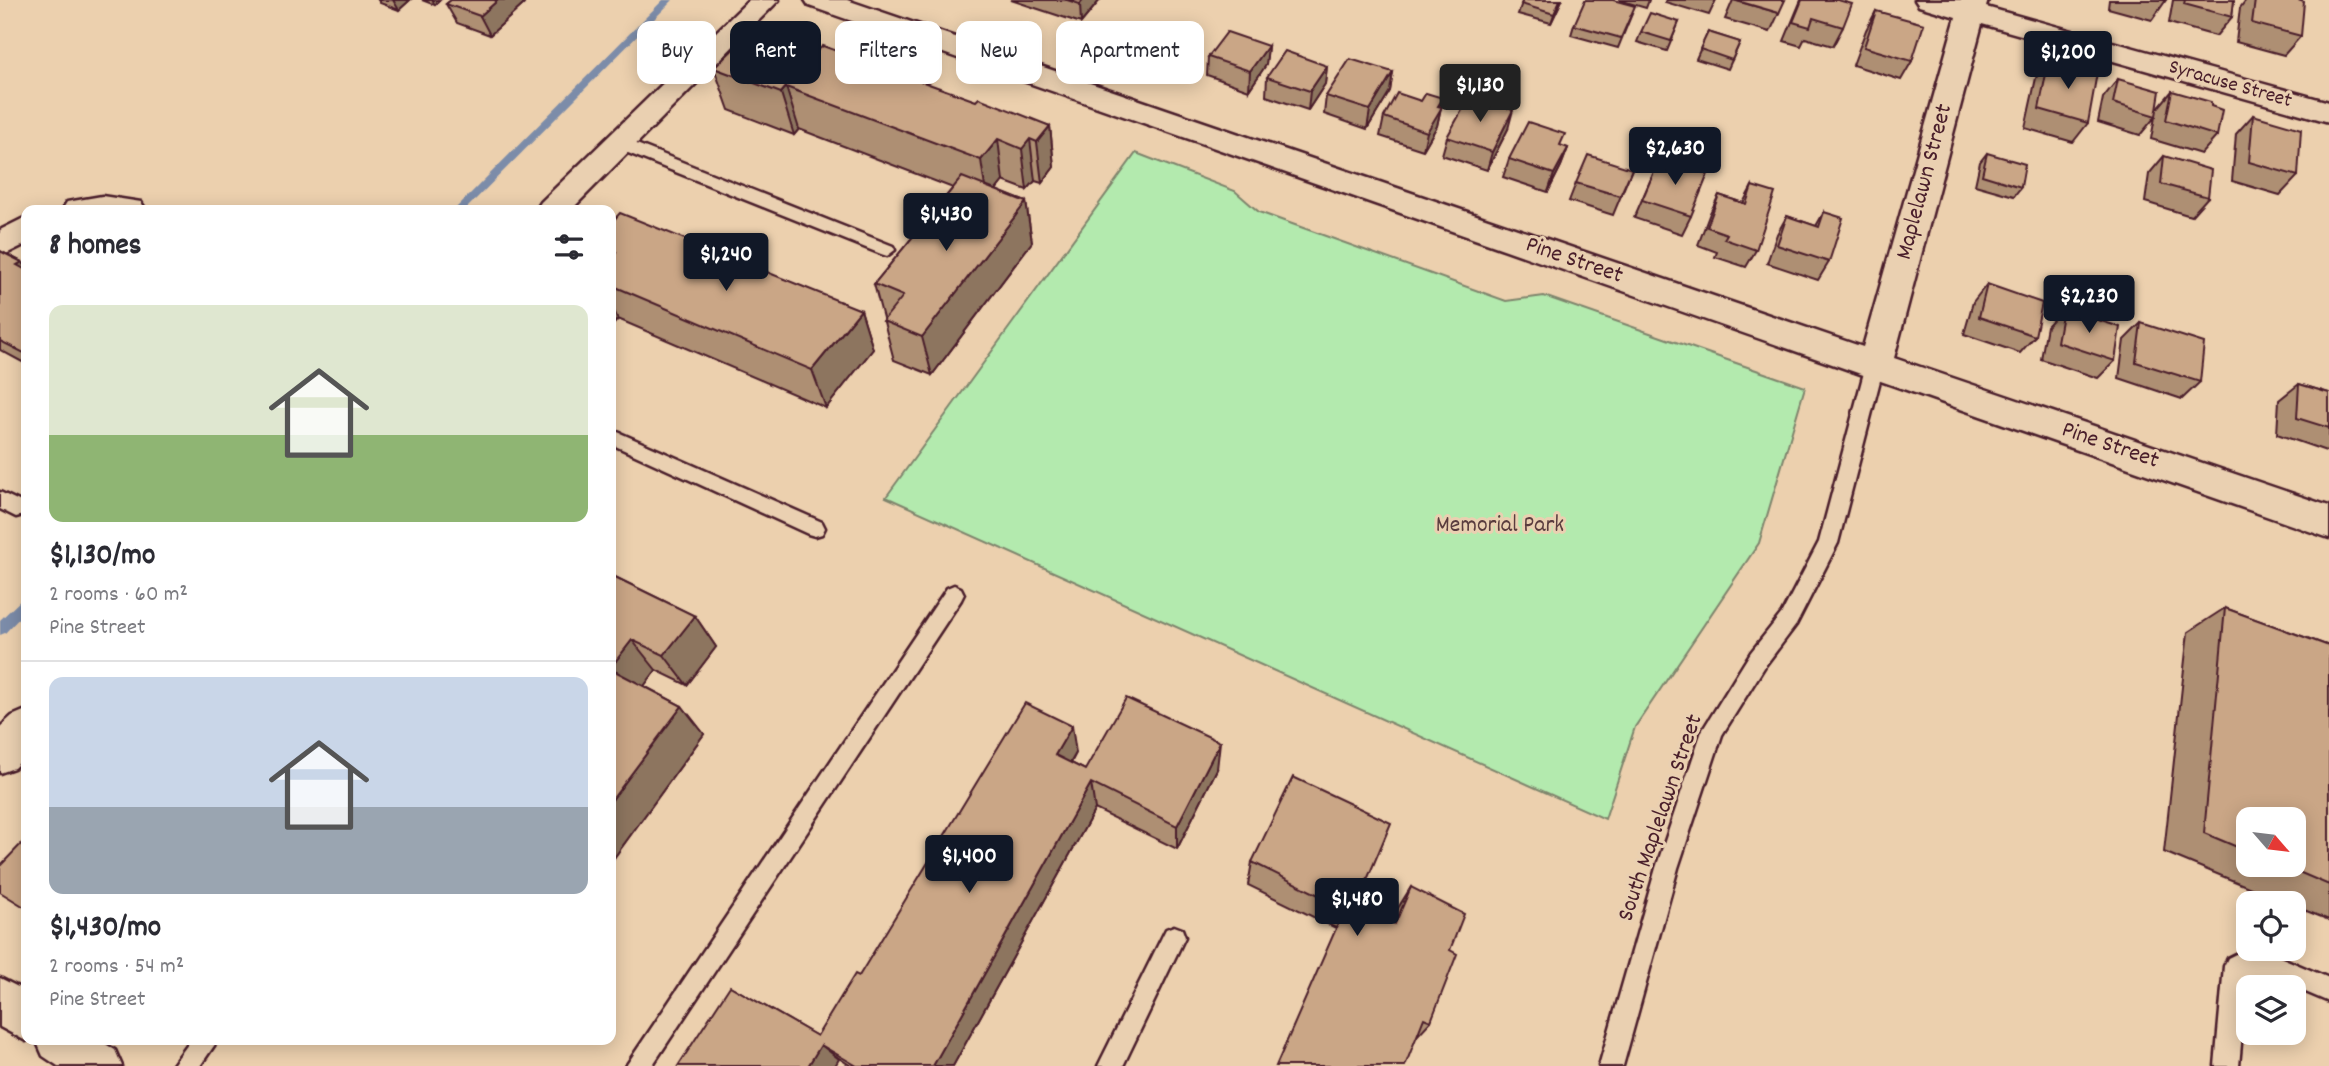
<!DOCTYPE html>
<html lang="en">
<head>
<meta charset="utf-8">
<style>
	:root { --surface:#fff; --page:#f7f7f7; --text:#2b2b33; --muted:#7c7c81; --line:#e1e1e2; --accent:#111827 }
	body { margin:0; font-family:Dekko,sans-serif; background:var(--page); color:var(--text); height:100vh; display:flex; flex-direction:column; font-size:26px; white-space:nowrap }
	* { box-sizing:border-box; margin:0 }
	p { font-size:23px; color:var(--muted) }
	.icon { flex:none; width:38px; height:38px; fill:none; stroke:currentColor; stroke-width:2; stroke-linecap:round; stroke-linejoin:round }
	.map { position:relative; flex:1; overflow:hidden }
	.details { position:absolute; left:21px; top:205px; width:595px; height:840px; display:flex; flex-direction:column; background:var(--surface); border-radius:14px; box-shadow:0 4px 18px #0003 }
	.details>* { flex:none }
	.top-card { position:absolute; left:637px; top:21px; width:665px; height:63px; display:flex; gap:14px }
	.needle { width:46px; rotate:118deg }
	.buttons { position:absolute; left:2236px; top:807px; display:grid; gap:14px }
	.buttons a { display:grid; place-items:center; width:70px; height:70px; border-radius:14px; background:var(--surface); box-shadow:0 4px 18px #0003; font-size:35px }
	.price { position:absolute; translate:-50% -60px; padding:0 16px; border-radius:7px; background:var(--accent); color:#fff; font-size:23px; line-height:46px; filter:drop-shadow(0 2px 4px #0008) }
	.price::after { content:''; position:absolute; left:50%; top:42px; width:21px; height:16px; margin-left:-10px; background:inherit; clip-path:polygon(0 0,100% 0,50% 100%) }
	.price.active { background:#222; color:#fff }
	ul { padding:0; list-style:none }
	li { display:grid; align-content:center; gap:14px; height:371px; padding:0 28px }
	li+li { border-top:2px solid var(--line) }
	li span { display:grid; place-items:center; height:217px; border-radius:14px; color:#555 }
	li>.icon { margin-inline-start:auto }
	span .icon { width:126px; height:126px; fill:#fffc; stroke-width:1 }
	li b { font-size:30px }
	h2 { display:flex; justify-content:space-between; align-items:center; height:84px; padding:0 28px; font-size:30px }
	.tag { padding:0 24px; border-radius:14px; background:var(--surface); box-shadow:0 4px 18px #0003; font-size:24px; line-height:63px }
	.tag.active { background:var(--accent); color:#fff }
	.map>svg:first-child { display:block }
	.green { fill:#b3eaae; stroke:#7e846c; stroke-width:2 }
	.lines { fill:none; stroke-linecap:round; stroke-linejoin:round }
	.stream { fill:#7c8ca9; fill-rule:evenodd }
	.service-casing { stroke:#4a1f2b; stroke-width:5 }
	.minor-casing { stroke:#4a1f2b; stroke-width:5 }
	.service { fill:#ead0b1; fill-rule:evenodd }
	.minor { fill:#ead0b1; fill-rule:evenodd }
	.wall { fill:#ae8f73; stroke:#4a1f2b; stroke-width:2; fill-rule:evenodd }
	.shaded-wall { fill:#8d745e; stroke:#4a1f2b; stroke-width:2 }
	.building { fill:#caa686; stroke:#4a1f2b; stroke-width:2 }
	.labels { text-anchor:middle; dominant-baseline:central; stroke-width:6; stroke-linejoin:round; paint-order:stroke }
	.far-street-label { font-size:21px; fill:#4a1f2b; stroke:#ead0b1 }
	.street-label { font-size:24px; fill:#4a1f2b; stroke:#ead0b1 }
	.park-label { font-size:24px; fill:#5a3d3f; stroke:#ead0b1 }
</style>
</head>
<body>
<div class="map">
<svg width="2329" height="1066" viewBox="0 0 2329 1066">
	<rect width="100%" height="100%" fill="#ecd0ae"/>
	<filter id="ink" filterUnits="userSpaceOnUse"><feTurbulence type="fractalNoise" baseFrequency=".0143" numOctaves="2"/><feDisplacementMap in="SourceGraphic" scale="14" xChannelSelector="R" yChannelSelector="G"/><feConvolveMatrix kernelMatrix="1 2 1 2 8 2 1 2 1" color-interpolation-filters="sRGB"/></filter>
	<g filter="url(#ink)">
		<path class="green" d="M1136,153L1235,191L1259,212L1506,301L1544,296L1805,387L1759,543L1635,727L1605,819L886,497Z"/>
		<g class="lines">
			<g class="stream">
				<path d="M663,0H673L465,210H454Z"/>
				<path d="M26,597V611L5,633L0,635V620L22,599Z"/>
			</g>
			<g class="service-casing">
				<g id="service">
					<path d="M619,137L893,246L895,250L887,256L881,254L613,147L611,143Z"/>
					<path d="M1875,358L1881,360L1884,365L1838,543L1796,625L1765,666L1722,735L1678,868L1623,1066H1599L1656,868L1702,731L1751,652L1782,613L1819,542L1866,365L1869,360Z"/>
					<path d="M611,429L822,522L825,528L822,534L815,536L808,534L611,444Z"/>
					<path d="M0,492L23,503L26,509L23,515L16,517L0,509Z"/>
					<path d="M954,585L961,588L964,594L961,600L652,1066H626L947,588Z"/>
					<path d="M1174,926L1182,929L1185,937L1123,1066H1098L1166,929Z"/>
					<path d="M2236,954L2275,955L2329,978V1002L2275,979L2247,978L2239,1066H2215L2224,966L2228,958Z"/>
					<path d="M191,1040H218L200,1066H172Z"/>
				</g>
			</g>
			<g class="minor-casing">
				<g id="minor">
					<path d="M749,0H779L571,210H536L541,202Z"/>
					<path d="M805,0H847L1863,347L1956,17L1919,6L1915,0H1988L1986,7L2329,102V122L1982,24L1894,358L2329,506V538L809,6Z"/>
					<path d="M102,196L141,202L146,210H62L67,202Z"/>
					<path d="M26,217V244L0,257V230Z"/>
					<path d="M26,710V756L14,768L0,773V727L12,716Z"/>
					<path d="M0,978L26,991V1040H28L26,1041L0,1027Z"/>
					<path d="M36,1040H99L115,1050L122,1066H58L43,1056Z"/>
				</g>
			</g>
			<use href="#service" class="service"/>
			<use href="#minor" class="minor"/>
		</g>
		<g class="wall">
			<path d="M378,0H410L399,10L380,3Z"/>
			<path d="M422,0H440L435,5Z"/>
			<path d="M451,0H522L524,4L490,35L457,23L446,4Z"/>
			<path d="M1011,0H1100L1081,23Z"/>
			<path d="M1523,0H1562L1551,23L1518,14Z"/>
			<path d="M1619,0H1649L1646,8Z"/>
			<path d="M1666,0H1716L1709,15L1665,2Z"/>
			<path d="M1733,0L1779,13L1770,32L1725,19Z"/>
			<path d="M1801,0H1838L1843,27L1833,46L1805,38L1801,46L1784,41Z"/>
			<path d="M2109,0H2166L2152,20L2108,8Z"/>
			<path d="M2173,0H2234L2232,17L2216,36L2169,23Z"/>
			<path d="M2246,0H2298L2301,36L2284,55L2236,42L2240,8Z"/>
			<path d="M1876,11L1912,61L1901,80L1853,65L1866,30Z"/>
			<path d="M1631,16L1618,48L1571,35L1574,25Z"/>
			<path d="M1679,22L1667,51L1637,42L1641,32Z"/>
			<path d="M1708,32L1740,42L1728,69L1696,59Z"/>
			<path d="M1268,46L1266,65L1249,90L1207,75L1208,57Z"/>
			<path d="M818,50L1050,126L1054,167L1042,183L1035,181L1027,190L1003,181L996,190L1026,202L1032,242L932,375L894,360L874,284L953,188L799,129L794,135L729,110L714,68Z"/>
			<path d="M2049,59L2088,123L2073,142L2025,128L2036,78Z"/>
			<path d="M1327,66L1325,84L1308,110L1266,96L1267,77Z"/>
			<path d="M1393,72L1390,91L1367,129L1324,114L1326,96Z"/>
			<path d="M2118,79L2157,109L2172,91L2211,106L2217,136L2201,154L2151,139L2155,117L2140,135L2098,122L2103,98Z"/>
			<path d="M1441,107L1437,126L1423,150L1380,136L1384,117Z"/>
			<path d="M2253,115L2298,176L2280,195L2232,181L2236,134Z"/>
			<path d="M1508,129L1487,170L1442,155L1447,137Z"/>
			<path d="M1561,146L1568,148L1561,166L1548,192L1503,177L1509,159Z"/>
			<path d="M1987,153L2021,187L2014,196L1975,185L1980,162Z"/>
			<path d="M2164,156L2208,197L2191,216L2145,202L2149,174Z"/>
			<path d="M1660,158L1691,216L1682,234L1634,218Z"/>
			<path d="M1632,169L1613,215L1569,201L1576,183Z"/>
			<path d="M1752,186L1756,250L1746,267L1715,257L1717,252L1698,245L1710,213L1719,195L1743,203Z"/>
			<path d="M1824,212L1829,262L1818,280L1767,263L1777,234L1787,216L1816,226Z"/>
			<path d="M611,223L861,310L873,349L826,408L618,319L611,327Z"/>
			<path d="M0,251L22,262L26,266V364L0,350Z"/>
			<path d="M1987,284L2035,336L2020,353L1964,334L1973,302Z"/>
			<path d="M2063,309L2115,361L2098,378L2041,359L2047,326Z"/>
			<path d="M2141,323L2200,382L2182,399L2119,378L2124,340Z"/>
			<path d="M2299,384L2329,393V452L2277,434L2279,400Z"/>
			<path d="M611,575L695,616L716,647L687,685L656,670L644,686L682,706L704,734L611,862Z"/>
			<path d="M2225,608L2329,646V920L2294,906V903H2287L2164,852L2188,632ZM2249,819L2294,864H2249Z"/>
			<path d="M1076,753L1071,763L1085,770L1217,769L1177,849L1095,809L953,1066H851L730,986L817,1036L859,976Z"/>
			<path d="M1252,862L1356,906L1392,923L1398,908L1411,887L1450,950L1431,1021L1417,1036L1336,928L1248,885Z"/>
		</g>
		<g class="shaded-wall">
			<path d="M393,0H410L399,10Z"/>
			<path d="M432,0H440L435,5Z"/>
			<path d="M498,0H522L524,4L490,35L480,16Z"/>
			<path d="M1083,0H1100L1081,23L1080,4Z"/>
			<path d="M1560,0H1562L1551,23L1554,14Z"/>
			<path d="M1268,46L1266,65L1249,90L1250,71Z"/>
			<path d="M1327,66L1325,84L1308,110L1310,91Z"/>
			<path d="M1393,72L1390,91L1367,129L1370,110Z"/>
			<path d="M786,87L799,129L794,135L781,93Z"/>
			<path d="M1443,98L1437,126L1423,150L1427,132L1438,106Z"/>
			<path d="M1513,110L1508,129L1487,170L1492,152Z"/>
			<path d="M1050,126L1054,167L1042,183L1037,142Z"/>
			<path d="M998,139L1003,181L987,201L981,160Z"/>
			<path d="M1030,139L1035,181L1027,190L1022,149Z"/>
			<path d="M1568,148L1561,166L1548,192L1554,174Z"/>
			<path d="M1026,202L1032,242L932,375L922,337Z"/>
			<path d="M22,262L26,266V274L17,265Z"/>
			<path d="M611,305L618,319L611,327Z"/>
			<path d="M861,310L873,349L826,408L812,370Z"/>
			<path d="M695,616L716,647L687,685L664,655Z"/>
			<path d="M632,640L656,670L635,698L611,670V667Z"/>
			<path d="M682,706L704,734L611,862V801Z"/>
			<path d="M1072,726L1076,753L1060,781L1055,755Z"/>
			<path d="M1220,742L1217,769L1177,849V826Z"/>
			<path d="M1091,783L1095,809L953,1066H933Z"/>
			<path d="M821,1045L839,1059L835,1066H808Z"/>
		</g>
		<g class="building">
			<path d="M451,0H498L480,16L446,4Z"/>
			<path d="M1067,0H1083L1080,4Z"/>
			<path d="M1523,0H1560L1554,14L1521,4Z"/>
			<path d="M1585,0H1613L1635,6L1621,38L1574,25Z"/>
			<path d="M1734,0H1785L1779,13Z"/>
			<path d="M1802,0H1838L1852,4L1843,27L1813,18L1810,27L1793,22Z"/>
			<path d="M2185,0H2234L2232,17L2184,4Z"/>
			<path d="M2255,0H2298L2304,2L2301,36L2252,23Z"/>
			<path d="M1876,11L1924,24L1912,61L1864,47Z"/>
			<path d="M1650,13L1679,22L1671,41L1641,32Z"/>
			<path d="M757,26L818,50L823,46L976,101L979,98L1050,126L1037,142L1030,139L1022,149L998,139L981,160L786,87L781,93L714,68Z"/>
			<path d="M1227,32L1268,46L1250,71L1208,57Z"/>
			<path d="M1708,32L1740,42L1732,60L1700,49Z"/>
			<path d="M1285,51L1327,66L1310,91L1267,77Z"/>
			<path d="M1350,59L1393,72L1370,110L1326,96Z"/>
			<path d="M2049,59L2097,73L2088,123L2039,109Z"/>
			<path d="M2118,79L2160,91L2156,116L2113,103Z"/>
			<path d="M2172,91L2211,102V106L2222,110L2217,136L2166,120Z"/>
			<path d="M1397,93L1421,101L1426,93L1443,98L1438,106L1442,107L1427,132L1384,117Z"/>
			<path d="M1470,96L1513,110L1492,152L1447,137Z"/>
			<path d="M2253,115L2301,129L2298,176L2249,162Z"/>
			<path d="M1528,122L1565,134L1560,145L1568,148L1554,174L1509,159Z"/>
			<path d="M1987,153L2025,164L2021,187L1982,175Z"/>
			<path d="M1588,155L1632,169L1620,196L1576,183Z"/>
			<path d="M2164,156L2211,170L2208,197L2161,184Z"/>
			<path d="M1660,158L1708,174L1691,216L1642,200Z"/>
			<path d="M962,177L1026,202L922,337L883,321L903,296L874,284Z"/>
			<path d="M1752,186L1775,193L1756,250L1724,239L1727,234L1707,227L1719,195L1746,204Z"/>
			<path d="M1824,212L1843,218L1829,262L1777,245L1787,216L1819,227Z"/>
			<path d="M620,213L861,310L812,370L611,285V257L616,252L611,249V223Z"/>
			<path d="M0,251L22,262L17,265L26,270V354L0,341Z"/>
			<path d="M1987,284L2042,303L2035,336L1979,317Z"/>
			<path d="M2063,309L2120,327L2115,361L2057,342Z"/>
			<path d="M2141,323L2204,343L2200,382L2136,362Z"/>
			<path d="M2299,384L2329,393V428L2297,418Z"/>
			<path d="M611,575L695,616L664,655L632,640L611,667Z"/>
			<path d="M2225,608L2329,646V885L2280,864H2294V819H2249V852L2204,833Z"/>
			<path d="M611,669L682,706L611,801Z"/>
			<path d="M1126,698L1220,742L1177,826L1091,783L933,1066H857L821,1045L808,1066H678L730,986L817,1036L855,974L859,976L1025,703L1072,726L1055,755L1085,770Z"/>
			<path d="M1293,777L1391,823L1356,906L1395,924L1411,887L1464,914L1450,950L1457,954L1431,1021L1424,1018L1405,1066H1276L1345,908L1252,862Z"/>
			<path d="M26,839V908L0,892V866Z"/>
		</g>
	</g>
	<g class="labels">
		<g class="far-street-label">
			<text transform="translate(2230 85) rotate(16)">Syracuse Street</text>
		</g>
		<g class="street-label">
			<text transform="translate(1925 182) rotate(-75)">Maplelawn Street</text>
			<text transform="translate(1574 261) rotate(19)">Pine Street</text>
			<text transform="translate(2110 446) rotate(19)">Pine Street</text>
			<text transform="translate(1661 818) rotate(-71)">South Maplelawn Street</text>
		</g>
		<g class="park-label">
			<text x="1500" y="526">Memorial Park</text>
		</g>
	</g>
</svg>
<div class="buttons">
<a><svg class="needle" viewBox="-14 -14 28 28"><path d="M0-13l5 13h-10z" fill="#e53935"/><path d="M0 13l5-13h-10z" fill="#7c7c81"/></svg></a>
<a><svg class="icon" aria-label="locate" viewBox="0 0 24 24"><circle cx="12" cy="12" r="6"/><path d="M12 2v4M12 18v4M2 12h4M18 12h4"/></svg></a>
<a><svg class="icon" aria-label="layers" viewBox="0 0 24 24"><path d="M12 4l9 5-9 5-9-5zM3 14l9 5 9-5"/></svg></a>
</div>
<b class="price" style="left:2068px;top:91px">$1,200</b>
<b class="price active" style="left:1480px;top:124px">$1,130</b>
<b class="price" style="left:1675px;top:187px">$2,630</b>
<b class="price" style="left:946px;top:253px">$1,430</b>
<b class="price" style="left:726px;top:293px">$1,240</b>
<b class="price" style="left:2089px;top:335px">$2,230</b>
<b class="price" style="left:969px;top:895px">$1,400</b>
<b class="price" style="left:1357px;top:938px">$1,480</b>
<div class="top-card">
<a class="tag">Buy</a>
<a class="tag active">Rent</a>
<a class="tag">Filters</a>
<a class="tag">New</a>
<a class="tag">Apartment</a>
</div>
<section class="details">
<h2>8 homes<svg class="icon" aria-label="filters" viewBox="0 0 24 24"><path d="M4 7h16M4 17h16"/><circle cx="9" cy="7" r="2"/><circle cx="15" cy="17" r="2"/></svg></h2>
<ul>
<li><span style="background:linear-gradient(#dfe7d0 60%,#8fb573 0)"><svg class="icon" aria-label="home" viewBox="0 0 24 24"><path d="M3 11l9-7 9 7M6 9v11h12V9"/></svg></span><div><b>$1,130/mo</b><p>2 rooms · 60 m²</p><p>Pine Street</p></div></li>
<li><span style="background:linear-gradient(#c9d6e8 60%,#9aa5b1 0)"><svg class="icon" aria-label="home" viewBox="0 0 24 24"><path d="M3 11l9-7 9 7M6 9v11h12V9"/></svg></span><div><b>$1,430/mo</b><p>2 rooms · 54 m²</p><p>Pine Street</p></div></li>
</ul>
</section>
</div>
</body>
</html>
